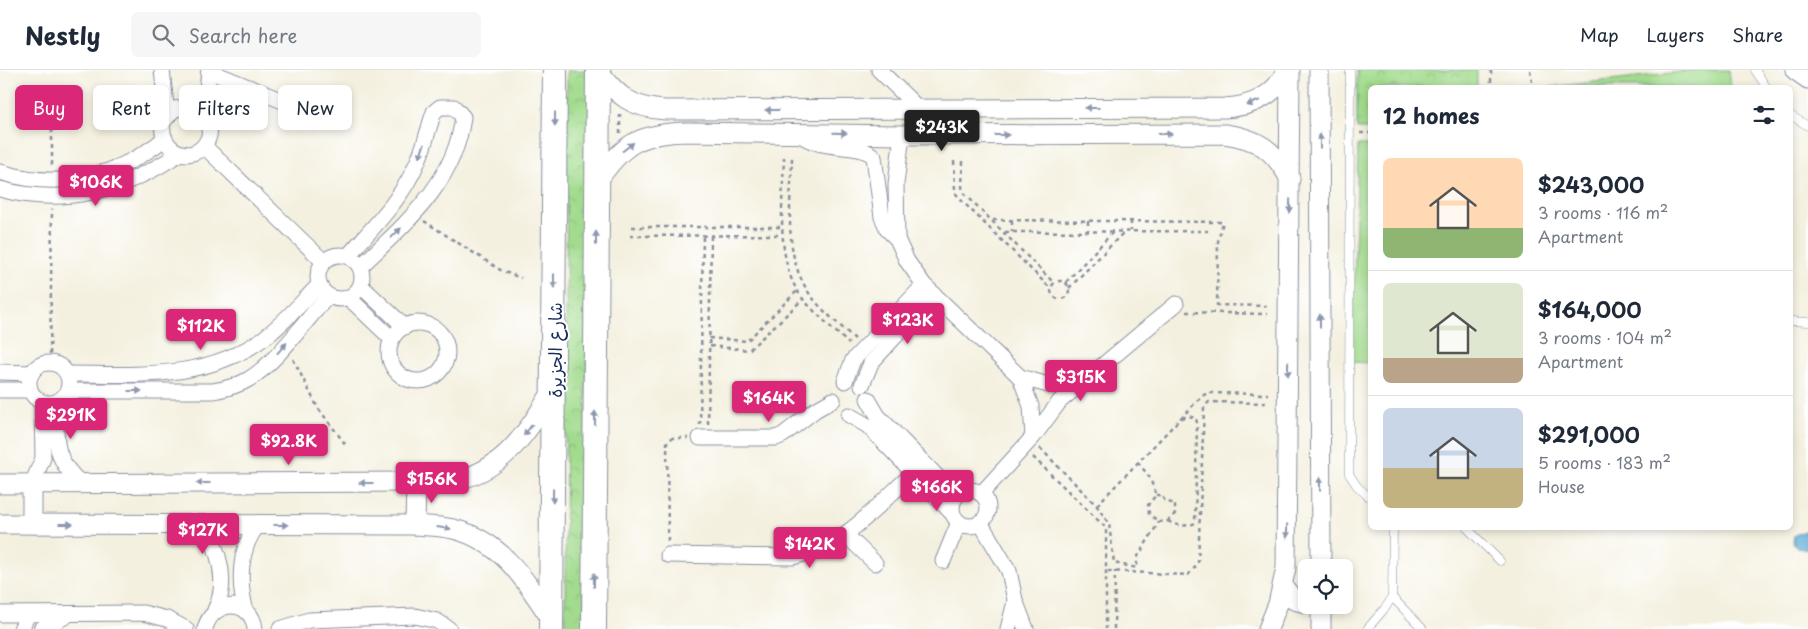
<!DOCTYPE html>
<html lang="en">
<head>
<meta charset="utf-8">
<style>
	:root { --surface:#fff; --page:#f6f6f7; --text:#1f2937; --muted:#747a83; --line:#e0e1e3; --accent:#db2777 }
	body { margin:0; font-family:"Playpen Sans","Playpen Sans Arabic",sans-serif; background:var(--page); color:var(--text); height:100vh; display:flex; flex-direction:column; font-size:19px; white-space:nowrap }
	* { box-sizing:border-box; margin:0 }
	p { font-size:16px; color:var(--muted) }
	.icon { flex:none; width:28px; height:28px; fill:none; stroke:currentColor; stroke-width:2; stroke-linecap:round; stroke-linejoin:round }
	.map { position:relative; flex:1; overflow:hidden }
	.side { position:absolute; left:1368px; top:15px; width:425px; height:445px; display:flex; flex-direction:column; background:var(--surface); border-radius:8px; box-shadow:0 2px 8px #0003 }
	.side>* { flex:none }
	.guide { position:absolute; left:15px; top:15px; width:475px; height:45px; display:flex; gap:10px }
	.controls { position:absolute; left:1298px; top:489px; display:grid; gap:10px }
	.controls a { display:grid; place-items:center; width:55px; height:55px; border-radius:8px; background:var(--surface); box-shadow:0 2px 8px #0003; font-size:25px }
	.price { position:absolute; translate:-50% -42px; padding:0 11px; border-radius:5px; background:var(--accent); color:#fff; font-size:16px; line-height:32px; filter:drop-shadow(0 1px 2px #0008) }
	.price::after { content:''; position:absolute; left:50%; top:30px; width:15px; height:11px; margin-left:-8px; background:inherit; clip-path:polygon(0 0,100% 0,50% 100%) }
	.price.selected { background:#222; color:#fff }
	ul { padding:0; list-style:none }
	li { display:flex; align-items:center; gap:15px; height:125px; padding:0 15px }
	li+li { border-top:1px solid var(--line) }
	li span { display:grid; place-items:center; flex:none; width:140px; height:100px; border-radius:8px; color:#555 }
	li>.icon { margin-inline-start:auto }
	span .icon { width:60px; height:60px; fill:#fffc; stroke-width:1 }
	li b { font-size:21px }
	h2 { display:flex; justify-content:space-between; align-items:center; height:60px; padding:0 15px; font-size:21px }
	.pill { padding:0 18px; border-radius:8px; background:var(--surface); box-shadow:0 2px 8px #0003; font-size:18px; line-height:45px }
	.pill.selected { background:var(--accent); color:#fff }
	header { display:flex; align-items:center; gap:30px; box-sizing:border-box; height:70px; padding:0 25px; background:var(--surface); border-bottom:1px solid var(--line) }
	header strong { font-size:24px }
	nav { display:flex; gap:28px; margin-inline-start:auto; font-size:18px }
	.search { width:350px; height:45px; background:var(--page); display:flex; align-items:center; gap:12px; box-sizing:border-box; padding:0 18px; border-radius:8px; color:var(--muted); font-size:19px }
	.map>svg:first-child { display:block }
	.park { fill:url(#park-crowns); stroke:#5e8576 }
	.pitch { fill:#a2db8d; stroke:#5e8576 }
	.water { fill:#58aad3; stroke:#3a6c98 }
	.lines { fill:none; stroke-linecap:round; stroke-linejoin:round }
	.service-casing { stroke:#88909e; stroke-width:9 }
	.minor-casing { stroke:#88909e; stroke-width:17 }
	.tertiary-casing { stroke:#88909e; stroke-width:21 }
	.primary-casing { stroke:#88909e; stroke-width:26 }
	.path { stroke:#88909e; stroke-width:2.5; stroke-dasharray:4 4; stroke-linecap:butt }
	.service { stroke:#fff; stroke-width:8 }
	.minor { stroke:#fff; stroke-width:15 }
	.tertiary { stroke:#fff; stroke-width:19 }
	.primary { stroke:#fff; stroke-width:24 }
	.oneway { fill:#8d97ae }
	.labels { text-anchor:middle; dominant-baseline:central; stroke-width:4; stroke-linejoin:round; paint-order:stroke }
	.street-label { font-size:18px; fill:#1b2f5e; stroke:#fff }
</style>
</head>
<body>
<header>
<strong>Nestly</strong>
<div class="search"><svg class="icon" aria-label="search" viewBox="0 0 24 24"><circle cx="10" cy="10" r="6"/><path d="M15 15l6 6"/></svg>Search here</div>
<nav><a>Map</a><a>Layers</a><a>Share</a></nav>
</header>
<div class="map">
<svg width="1808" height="559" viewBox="0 0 1808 559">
	<defs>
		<pattern id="park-crowns" width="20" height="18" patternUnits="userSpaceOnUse" patternTransform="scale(1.25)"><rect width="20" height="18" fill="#a2db8d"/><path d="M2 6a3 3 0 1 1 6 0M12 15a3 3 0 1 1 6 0" fill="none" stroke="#8bbc7c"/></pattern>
	</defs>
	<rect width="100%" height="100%" fill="#fff"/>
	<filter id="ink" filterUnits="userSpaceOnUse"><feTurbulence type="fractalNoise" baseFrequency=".02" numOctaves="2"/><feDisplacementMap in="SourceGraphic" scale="10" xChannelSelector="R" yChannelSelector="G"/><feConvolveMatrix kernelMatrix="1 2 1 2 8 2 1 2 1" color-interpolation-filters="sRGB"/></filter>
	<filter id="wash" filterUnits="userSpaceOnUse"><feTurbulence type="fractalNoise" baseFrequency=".0096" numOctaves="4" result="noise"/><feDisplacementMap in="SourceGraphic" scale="20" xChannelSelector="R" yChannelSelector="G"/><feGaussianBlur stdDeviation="1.12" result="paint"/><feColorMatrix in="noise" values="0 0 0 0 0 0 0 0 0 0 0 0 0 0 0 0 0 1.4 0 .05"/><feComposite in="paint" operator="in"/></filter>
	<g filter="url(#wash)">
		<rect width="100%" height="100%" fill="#f4f0df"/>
		<g class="park">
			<path d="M567,0H590L584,559H565Z"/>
			<path d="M1357,0H1477V17L1370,18V59H1357Z"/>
		</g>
		<g class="pitch">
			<path d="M1697,0H1729L1731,17H1550Z"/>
			<path d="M1358,75H1370V293L1352,292Z"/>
		</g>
		<path class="water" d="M1808,460V480L1797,478L1793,472L1794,465Z"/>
	</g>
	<g filter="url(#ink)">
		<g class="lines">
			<g class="service-casing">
				<g id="service">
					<path d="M1350,0L1349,404L1357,416L1370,428"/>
					<path d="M1755,0L1767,18"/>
					<path d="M1790,45L1808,56"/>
					<path d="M1790,251L1808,252"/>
					<path d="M1467,458L1500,491"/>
					<path d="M1392,527L1423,559"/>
					<path d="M1367,559L1386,537L1392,527L1393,458"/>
				</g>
			</g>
			<g class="minor-casing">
				<g id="minor">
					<path d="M162,0L167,44"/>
					<path d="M879,0L919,39"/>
					<path d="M209,1L285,32"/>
					<path d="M206,47L192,37L174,39L163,52C158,82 195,97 208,69C212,60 207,55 206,47C204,32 208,15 209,0"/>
					<path d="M798,63C822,83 860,71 874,87L882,147L888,160L897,169L907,191L924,215L1020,307L1031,336L1033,367"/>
					<path d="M204,76L324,192"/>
					<path d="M0,102C59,120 116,108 164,69"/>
					<path d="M0,119C64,137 126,120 180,83"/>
					<path d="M897,169L896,114L902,65"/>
					<circle cx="340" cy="207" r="22"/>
					<path d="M348,186C373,157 402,129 417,93C425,76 428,59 434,42L440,37H454L463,47C455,113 405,154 360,197"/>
					<path d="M361,216L405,257"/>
					<path d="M349,228L392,269"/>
					<circle cx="418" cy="282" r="29"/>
					<circle cx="49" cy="313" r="20"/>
					<path d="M0,302L32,303"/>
					<path d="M68,304C136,304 205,311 264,268C284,253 301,233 319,215"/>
					<path d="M1020,307L1048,315L1076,316"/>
					<path d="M845,311L853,290L924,215"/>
					<path d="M862,315L871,293L934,224"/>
					<path d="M0,320H30"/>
					<path d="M68,321H213C225,319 238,316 249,309C276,293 306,250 328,226"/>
					<path d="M868,329L878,346L956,426"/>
					<path d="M56,332C56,367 52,389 81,413"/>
					<path d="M849,345L868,356L952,443"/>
					<path d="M700,368H776L783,365L815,340L833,330"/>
					<path d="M32,414L43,388L42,332"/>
					<circle cx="970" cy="438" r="18"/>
					<path d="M981,424L1033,367L1060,331L1176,234"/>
					<path d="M980,452L1009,501L1015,530L1026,559"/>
					<path d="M203,454C219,478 229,513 215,540"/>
					<path d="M846,465L875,493"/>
					<path d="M668,485L793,487C845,476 875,438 913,403"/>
					<path d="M943,491L959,452"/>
					<path d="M246,541C238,513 239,477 258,455"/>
					<path d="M0,544L143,543L167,549L186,559"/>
					<path d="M21,559L28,544"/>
					<path d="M41,559L66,546"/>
					<path d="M205,559C212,529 252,528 255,559"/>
					<path d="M280,559L309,550L415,546L437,551L449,559"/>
					<path d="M1008,559L1015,532"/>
				</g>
			</g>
			<g class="tertiary-casing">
				<g id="tertiary">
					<path d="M598,0C617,26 632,38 665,40L1225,38C1253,36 1275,26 1287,0"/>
					<path d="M1319,0L1321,498"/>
					<path d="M1795,0L1808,9"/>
					<path d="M596,113C623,73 640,63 688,62L902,65L1225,64C1259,69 1273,79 1290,109"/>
					<path d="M0,414L416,412C428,412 442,412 454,410C503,403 530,358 553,320"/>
					<path d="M32,414V454"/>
					<path d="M0,454L415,455C427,456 441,456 453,459C501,470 526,511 551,549"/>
					<path d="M415,455L416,412"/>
					<path d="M1283,516L1294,530L1306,533"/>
					<path d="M1321,535V559"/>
					<path d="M1268,559L1278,534L1286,498L1290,0"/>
				</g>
			</g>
			<g class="primary-casing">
				<g id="primary">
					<path d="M551,559L555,0"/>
					<path d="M594,559L598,0"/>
				</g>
			</g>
			<g class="path">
				<path d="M1491,0V18"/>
				<path d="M1530,0L1533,18"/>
				<path d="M620,44V63"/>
				<path d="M52,51V97"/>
				<path d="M1360,63H1370"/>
				<path d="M784,87C783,130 774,195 804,230C818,246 834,260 849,274"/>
				<path d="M792,88C791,136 781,192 816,232C827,245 842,257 855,269"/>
				<path d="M954,91L955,122L959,128L1051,219"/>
				<path d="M963,91L962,117L965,124L1054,213"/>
				<path d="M993,150L1223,152L1218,171L1217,235L1267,236"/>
				<path d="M424,151L502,201L521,208"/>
				<path d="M1012,151V162"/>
				<path d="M1088,151V161"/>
				<path d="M1131,151V161"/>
				<path d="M632,157H782"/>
				<path d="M1005,162L1208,161"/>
				<path d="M630,166L782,165"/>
				<circle cx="1060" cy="220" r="9"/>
				<path d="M1066,212L1113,162"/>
				<path d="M1069,218L1125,161"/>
				<path d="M1186,242L1267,244"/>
				<path d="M709,268L747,271L798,220"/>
				<path d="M710,276L749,280L803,229"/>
				<path d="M293,289L318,338L346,375"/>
				<path d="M50,292L52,139"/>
				<path d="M708,354L711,165"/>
				<path d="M700,355L703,165"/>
				<path d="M1040,378L1097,436L1109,454L1114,493L1137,498V488L1159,452"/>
				<path d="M1033,387L1106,458V559"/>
				<path d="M1138,392L1150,408L1156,425"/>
				<path d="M1156,425H1161L1165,431L1175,434V444L1168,451L1159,452L1149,444L1148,435Z"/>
				<path d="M1097,435L1202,326L1208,323L1268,324"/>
				<path d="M1168,451C1175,456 1188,457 1195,453L1197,353L1196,348L1188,346L1182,348"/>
				<path d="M668,471L667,371L672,368H688"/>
				<path d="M1108,501L1188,505L1198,494L1204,337L1209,332L1269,333"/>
				<path d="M1114,559L1115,501"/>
			</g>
			<use href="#service" class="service"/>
			<use href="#minor" class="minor"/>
			<use href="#tertiary" class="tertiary"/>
			<use href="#primary" class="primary"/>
		</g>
		<defs><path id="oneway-solid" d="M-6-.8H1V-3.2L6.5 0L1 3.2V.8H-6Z" transform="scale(1.25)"/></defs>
		<g class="oneway">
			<use href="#oneway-solid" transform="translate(1253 33) rotate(158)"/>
			<use href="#oneway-solid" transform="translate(1092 38) rotate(180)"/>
			<use href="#oneway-solid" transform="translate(772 40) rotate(180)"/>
			<use href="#oneway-solid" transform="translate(555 49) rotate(90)"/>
			<use href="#oneway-solid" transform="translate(840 63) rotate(1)"/>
			<use href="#oneway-solid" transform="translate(1165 64)"/>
			<use href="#oneway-solid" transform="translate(1002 65)"/>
			<use href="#oneway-solid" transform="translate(1320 71) rotate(-90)"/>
			<use href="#oneway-solid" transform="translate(628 77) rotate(-37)"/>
			<use href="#oneway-solid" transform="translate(422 81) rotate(109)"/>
			<use href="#oneway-solid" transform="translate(1290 136) rotate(91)"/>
			<use href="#oneway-solid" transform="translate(396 163) rotate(-44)"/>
			<use href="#oneway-solid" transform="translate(596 168) rotate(-90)"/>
			<use href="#oneway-solid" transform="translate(554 211) rotate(90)"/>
			<use href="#oneway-solid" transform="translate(1320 251) rotate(-90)"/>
			<use href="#oneway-solid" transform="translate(282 278) rotate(-48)"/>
			<use href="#oneway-solid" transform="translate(1288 299) rotate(91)"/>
			<use href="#oneway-solid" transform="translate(135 321)"/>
			<use href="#oneway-solid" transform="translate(595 348) rotate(-90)"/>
			<use href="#oneway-solid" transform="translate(528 360) rotate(127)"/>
			<use href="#oneway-solid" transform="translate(203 413) rotate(180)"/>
			<use href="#oneway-solid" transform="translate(366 413) rotate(180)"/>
			<use href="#oneway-solid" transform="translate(1320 414) rotate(-90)"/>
			<use href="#oneway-solid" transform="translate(553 426) rotate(91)"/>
			<use href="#oneway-solid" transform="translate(66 454)"/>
			<use href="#oneway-solid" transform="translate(281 455)"/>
			<use href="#oneway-solid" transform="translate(444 458) rotate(7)"/>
			<use href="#oneway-solid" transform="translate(1287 461) rotate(91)"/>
			<use href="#oneway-solid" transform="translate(594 510) rotate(-90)"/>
		</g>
	</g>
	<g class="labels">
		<g class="street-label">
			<text transform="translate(554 280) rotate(-90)">شارع الجزيرة</text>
		</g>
	</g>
</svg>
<div class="controls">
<a><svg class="icon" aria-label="locate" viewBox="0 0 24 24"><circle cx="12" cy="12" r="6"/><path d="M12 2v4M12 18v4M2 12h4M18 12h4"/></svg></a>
</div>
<b class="price selected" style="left:942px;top:82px">$243K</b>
<b class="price" style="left:96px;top:137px">$106K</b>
<b class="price" style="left:908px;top:275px">$123K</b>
<b class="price" style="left:201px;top:281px">$112K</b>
<b class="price" style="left:1081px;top:332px">$315K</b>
<b class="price" style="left:769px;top:353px">$164K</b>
<b class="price" style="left:71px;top:370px">$291K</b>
<b class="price" style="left:289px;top:396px">$92.8K</b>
<b class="price" style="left:432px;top:434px">$156K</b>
<b class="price" style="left:937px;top:442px">$166K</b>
<b class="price" style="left:203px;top:485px">$127K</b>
<b class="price" style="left:810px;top:499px">$142K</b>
<div class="guide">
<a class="pill selected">Buy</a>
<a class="pill">Rent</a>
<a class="pill">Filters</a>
<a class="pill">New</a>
</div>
<section class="side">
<h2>12 homes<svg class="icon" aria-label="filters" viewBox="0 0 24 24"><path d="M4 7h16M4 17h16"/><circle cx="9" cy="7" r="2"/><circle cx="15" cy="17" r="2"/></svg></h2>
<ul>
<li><span style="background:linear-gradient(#ffd9b3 70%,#8fb573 0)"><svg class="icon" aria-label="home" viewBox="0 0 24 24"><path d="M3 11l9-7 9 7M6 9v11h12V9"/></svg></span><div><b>$243,000</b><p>3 rooms · 116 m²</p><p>Apartment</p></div></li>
<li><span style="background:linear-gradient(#dfe7d0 75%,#b9a48a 0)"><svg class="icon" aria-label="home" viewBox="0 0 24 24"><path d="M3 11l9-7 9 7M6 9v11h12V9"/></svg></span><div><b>$164,000</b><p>3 rooms · 104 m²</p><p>Apartment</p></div></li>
<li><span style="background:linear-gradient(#c9d6e8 60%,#c2b280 0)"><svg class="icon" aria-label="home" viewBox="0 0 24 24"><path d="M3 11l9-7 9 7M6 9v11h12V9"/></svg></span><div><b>$291,000</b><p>5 rooms · 183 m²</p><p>House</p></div></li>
</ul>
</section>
</div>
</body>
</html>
